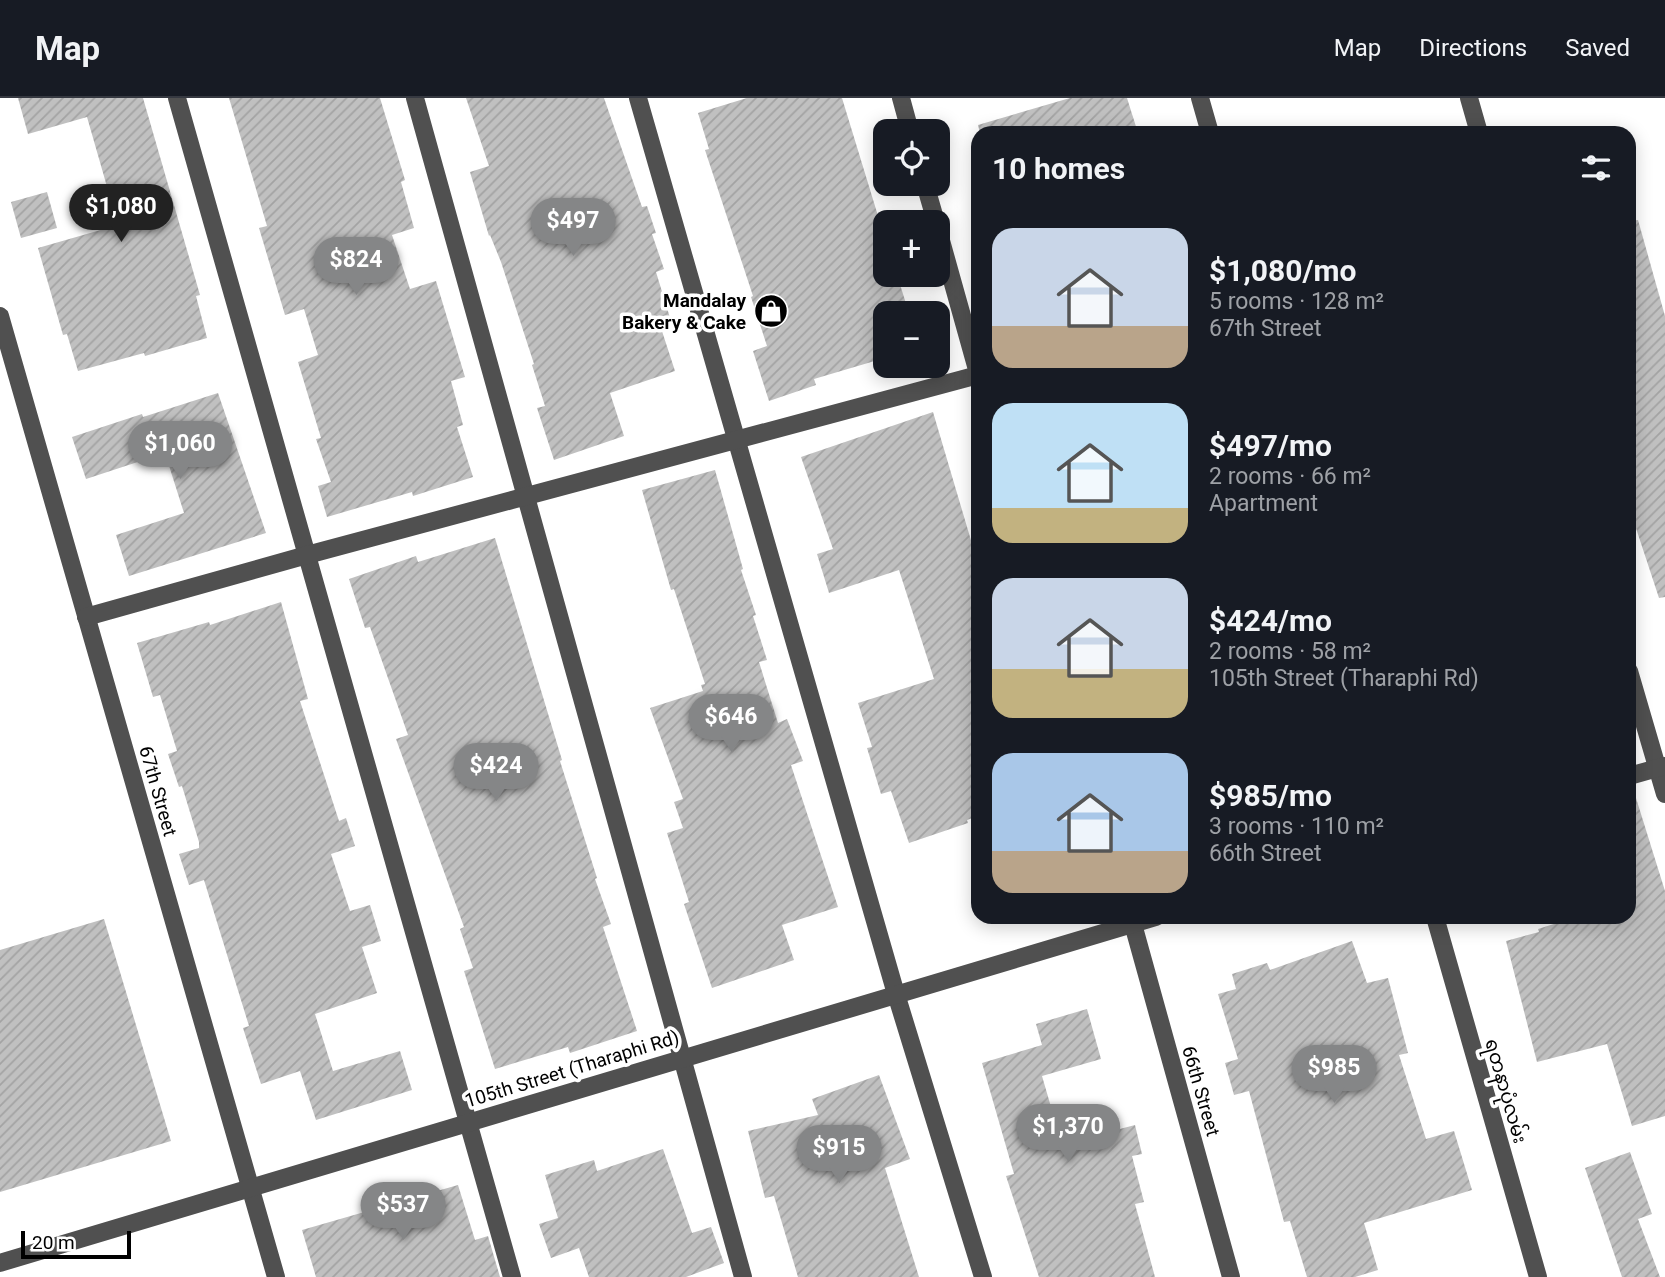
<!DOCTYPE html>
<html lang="en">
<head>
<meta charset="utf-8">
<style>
	:root { --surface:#171b24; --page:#242831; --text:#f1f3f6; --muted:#9ea1a6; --line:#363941; --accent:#858687 }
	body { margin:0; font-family:Roboto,"Noto Sans Myanmar",sans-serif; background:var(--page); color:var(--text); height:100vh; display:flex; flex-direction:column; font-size:26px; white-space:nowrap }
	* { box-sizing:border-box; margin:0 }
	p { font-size:23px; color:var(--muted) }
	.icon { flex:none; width:38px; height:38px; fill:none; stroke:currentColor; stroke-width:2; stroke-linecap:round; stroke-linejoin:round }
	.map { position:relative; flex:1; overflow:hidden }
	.side { position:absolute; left:971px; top:28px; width:665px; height:798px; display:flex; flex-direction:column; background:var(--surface); border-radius:21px; box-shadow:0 4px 18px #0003 }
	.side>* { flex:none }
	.buttons { position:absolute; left:873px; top:21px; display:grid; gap:14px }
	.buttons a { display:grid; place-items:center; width:77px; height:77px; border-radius:14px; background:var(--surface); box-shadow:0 4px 18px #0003; font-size:35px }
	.scale { position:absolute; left:21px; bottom:18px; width:110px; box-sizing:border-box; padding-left:7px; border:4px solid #000; border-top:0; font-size:19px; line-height:24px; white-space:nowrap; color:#000; -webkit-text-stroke:5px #fff; paint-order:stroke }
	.price { position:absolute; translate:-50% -60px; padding:0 16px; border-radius:24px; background:var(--accent); color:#fff; font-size:23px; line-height:46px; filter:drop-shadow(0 2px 4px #0008) }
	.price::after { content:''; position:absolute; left:50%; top:42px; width:21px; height:16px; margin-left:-10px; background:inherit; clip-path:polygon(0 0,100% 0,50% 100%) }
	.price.selected { background:#222; color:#fff }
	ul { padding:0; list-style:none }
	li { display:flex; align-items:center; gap:21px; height:175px; padding:0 21px }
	li span { display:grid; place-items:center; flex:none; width:196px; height:140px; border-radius:21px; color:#555 }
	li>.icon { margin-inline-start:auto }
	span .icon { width:84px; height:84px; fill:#fffc; stroke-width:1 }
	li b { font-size:30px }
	h2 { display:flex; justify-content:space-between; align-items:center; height:84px; padding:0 21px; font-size:30px }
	header { display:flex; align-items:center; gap:42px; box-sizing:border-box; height:98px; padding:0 35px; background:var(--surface); border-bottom:2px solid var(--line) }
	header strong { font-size:33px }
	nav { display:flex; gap:38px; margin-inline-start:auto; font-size:24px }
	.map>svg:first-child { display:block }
	.building { fill:url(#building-hatch) }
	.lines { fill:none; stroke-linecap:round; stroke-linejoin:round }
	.minor { stroke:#505050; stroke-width:18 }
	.labels { text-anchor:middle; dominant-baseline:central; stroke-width:7; stroke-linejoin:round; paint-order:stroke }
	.poi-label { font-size:19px; font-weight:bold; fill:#000; stroke:#fff; text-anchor:end }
	.street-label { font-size:19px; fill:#000; stroke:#fff }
</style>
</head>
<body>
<header>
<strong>Map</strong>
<nav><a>Map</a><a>Directions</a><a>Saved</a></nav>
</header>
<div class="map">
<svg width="1665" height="1179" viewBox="0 0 1665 1179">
	<defs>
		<pattern id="building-hatch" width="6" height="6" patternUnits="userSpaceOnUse" patternTransform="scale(1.75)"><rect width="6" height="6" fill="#c0c0c0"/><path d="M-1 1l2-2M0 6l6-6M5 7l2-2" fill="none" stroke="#a3a3a3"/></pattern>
	</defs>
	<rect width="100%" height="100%" fill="#fff"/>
	<g class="building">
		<path d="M18,0H143L200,197L196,198L207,240L145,258L144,255L78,273L67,236L63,237L38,150L118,127L87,19L28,36Z"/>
		<path d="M229,0H380L405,82L401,84L414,130L392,137L410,191L436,183L465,279L451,283L463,327L457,329L473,379L413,398L412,394L327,419L318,388L331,384L316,341L321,340L298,264L318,257L304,211L285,217L259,130L267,128Z"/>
		<path d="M466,0H604L642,109L647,108L656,135L652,136L664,171L656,174L671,223L660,227L675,273L610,295L624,338L554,362L537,310L545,308L532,267L534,266L501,164L490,137L489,138L470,74L489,68Z"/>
		<path d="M747,0H842L886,144V177H897L909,215H886V268H898L881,273L878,262L814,281L816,287L769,303L753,253L767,248L751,199L753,198L705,52L709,51L698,15Z"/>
		<path d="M1070,0H1127L1138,35H980L978,27Z"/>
		<path d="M47,94L57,130L21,140L11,104Z"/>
		<path d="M1638,122L1665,218V499L1659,500L1629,409V123Z"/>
		<path d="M218,295L266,435L129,478L116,437L184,415L165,355L86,381L72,339L142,316L143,319Z"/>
		<path d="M933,314L978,466V718L967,722L968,725L909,745L891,693L881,696L867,650L872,649L858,605L934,581L899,472L829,495L817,456L833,451L801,359Z"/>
		<path d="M715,372L743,471L741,472L756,517L753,518L767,562L759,564L778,625L787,621L803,663L791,667L838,809L782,827L794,862L712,890L684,806L689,804L667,735L683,730L674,704L683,701L650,610L703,593L701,587L705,586L674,491L671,492L642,392Z"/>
		<path d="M495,440L562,662L560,663L597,780L595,781L611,826L603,829L637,933L570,955L568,949L495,971L464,873L473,870L460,831L464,829L396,641L408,637L370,529L365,530L349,481L416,458L418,464Z"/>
		<path d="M281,504L308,601L300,603L339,723L346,720L355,748L331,756L350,813L370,807L381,843L362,849L377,895L315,916L333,973L400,953L412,992L316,1022L300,973L261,986L243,930L249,928L204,782L189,787L179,756L199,750V744L182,688L179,689L168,656L177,653L160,597L153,599L137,545L209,524L210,527Z"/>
		<path d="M1636,700L1665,793V1018L1632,1028L1607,946L1537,964L1506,843L1539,834L1538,831L1576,819H1629V701Z"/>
		<path d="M104,821L171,1043L0,1094V852Z"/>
		<path d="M1352,843L1367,885L1388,880L1408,955L1399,957L1426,1041L1454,1033L1472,1092L1364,1125L1378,1172L1355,1179H1307L1290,1123L1284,1124L1249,993L1234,997L1225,965L1238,961L1218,896L1236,891L1232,876L1267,865L1270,872Z"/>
		<path d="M1087,911L1101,961L1042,978L1058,1033L1113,1019L1116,1032L1135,1027L1142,1056L1132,1058L1144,1104L1135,1106L1155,1179H1039L1006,1078L1014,1076L982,965L1042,947L1036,926Z"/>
		<path d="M879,977L910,1061L885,1070L919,1179H798L774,1098L765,1100L748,1033L818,1017L812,1001Z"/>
		<path d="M663,1051L692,1135L711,1129L724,1165L686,1179H589L579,1150L551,1160L539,1126L558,1120L545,1077L594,1062L597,1073Z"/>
		<path d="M1630,1054L1652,1116L1638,1121L1660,1179H1622L1585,1070Z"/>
		<path d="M458,1087L475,1142L488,1138L500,1179H316L302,1132Z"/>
	</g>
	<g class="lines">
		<g class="minor">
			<path d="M177,0L512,1179"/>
			<path d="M415,0L743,1179"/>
			<path d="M638,0L896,896L983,1179"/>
			<path d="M901,0L910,33"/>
			<path d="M1200,0L1210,35"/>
			<path d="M1469,0L1479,35"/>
			<path d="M925,86L936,124"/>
			<path d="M938,132L978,275"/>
			<path d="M0,218L276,1179"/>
			<path d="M86,519L307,457L978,277"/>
			<path d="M1629,573L1665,696"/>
			<path d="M1629,678L1665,668"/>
			<path d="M1131,819L1231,1179"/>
			<path d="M1435,819L1538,1179"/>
			<path d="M0,1165L1156,819"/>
		</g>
	</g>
	<defs>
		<g id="shop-disc" transform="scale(1.75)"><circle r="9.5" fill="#000" stroke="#fff"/><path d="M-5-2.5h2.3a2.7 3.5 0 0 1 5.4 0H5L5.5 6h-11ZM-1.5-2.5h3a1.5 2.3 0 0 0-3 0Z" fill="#fff"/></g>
	</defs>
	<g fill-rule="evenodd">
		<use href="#shop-disc" x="771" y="213"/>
	</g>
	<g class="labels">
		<g class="poi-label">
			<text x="746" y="202">Mandalay<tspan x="746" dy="22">Bakery &amp; Cake</tspan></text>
		</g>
		<g class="street-label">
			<text transform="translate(158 693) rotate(74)">67th Street</text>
			<text transform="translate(572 971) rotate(-17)">105th Street (Tharaphi Rd)</text>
			<text transform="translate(1201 993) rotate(74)">66th Street</text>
			<text transform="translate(1506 993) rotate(74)">ရတနာပုံလမ်း</text>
		</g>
	</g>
</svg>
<div class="buttons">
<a><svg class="icon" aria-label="locate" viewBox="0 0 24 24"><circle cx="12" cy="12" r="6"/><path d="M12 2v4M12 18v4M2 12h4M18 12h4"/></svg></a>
<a>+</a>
<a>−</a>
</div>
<div class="scale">20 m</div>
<b class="price selected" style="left:121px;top:146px">$1,080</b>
<b class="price" style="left:573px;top:160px">$497</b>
<b class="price" style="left:356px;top:199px">$824</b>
<b class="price" style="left:180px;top:383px">$1,060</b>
<b class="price" style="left:731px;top:656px">$646</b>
<b class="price" style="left:496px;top:705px">$424</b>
<b class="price" style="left:1334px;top:1007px">$985</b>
<b class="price" style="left:1068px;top:1066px">$1,370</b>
<b class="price" style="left:839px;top:1087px">$915</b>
<b class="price" style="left:403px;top:1144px">$537</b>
<section class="side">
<h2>10 homes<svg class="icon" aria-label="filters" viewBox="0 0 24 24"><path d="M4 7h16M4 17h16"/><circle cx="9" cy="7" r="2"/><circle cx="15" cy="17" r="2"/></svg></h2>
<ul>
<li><span style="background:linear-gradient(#c9d6e8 70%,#b9a48a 0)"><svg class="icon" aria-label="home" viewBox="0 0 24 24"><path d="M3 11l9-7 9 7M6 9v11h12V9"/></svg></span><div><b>$1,080/mo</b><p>5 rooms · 128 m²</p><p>67th Street</p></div></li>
<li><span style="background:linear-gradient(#bfe0f5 75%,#c2b280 0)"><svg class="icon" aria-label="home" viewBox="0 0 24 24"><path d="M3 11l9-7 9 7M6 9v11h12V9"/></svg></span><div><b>$497/mo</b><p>2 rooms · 66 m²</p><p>Apartment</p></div></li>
<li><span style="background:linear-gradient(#c9d6e8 65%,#c2b280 0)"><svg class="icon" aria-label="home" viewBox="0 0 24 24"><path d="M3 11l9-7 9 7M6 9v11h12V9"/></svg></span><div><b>$424/mo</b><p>2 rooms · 58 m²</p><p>105th Street (Tharaphi Rd)</p></div></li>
<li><span style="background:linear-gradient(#a9c7e8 70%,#b9a48a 0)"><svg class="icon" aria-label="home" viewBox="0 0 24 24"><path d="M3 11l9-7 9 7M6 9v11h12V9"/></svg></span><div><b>$985/mo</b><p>3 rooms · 110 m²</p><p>66th Street</p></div></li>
</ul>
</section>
</div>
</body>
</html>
